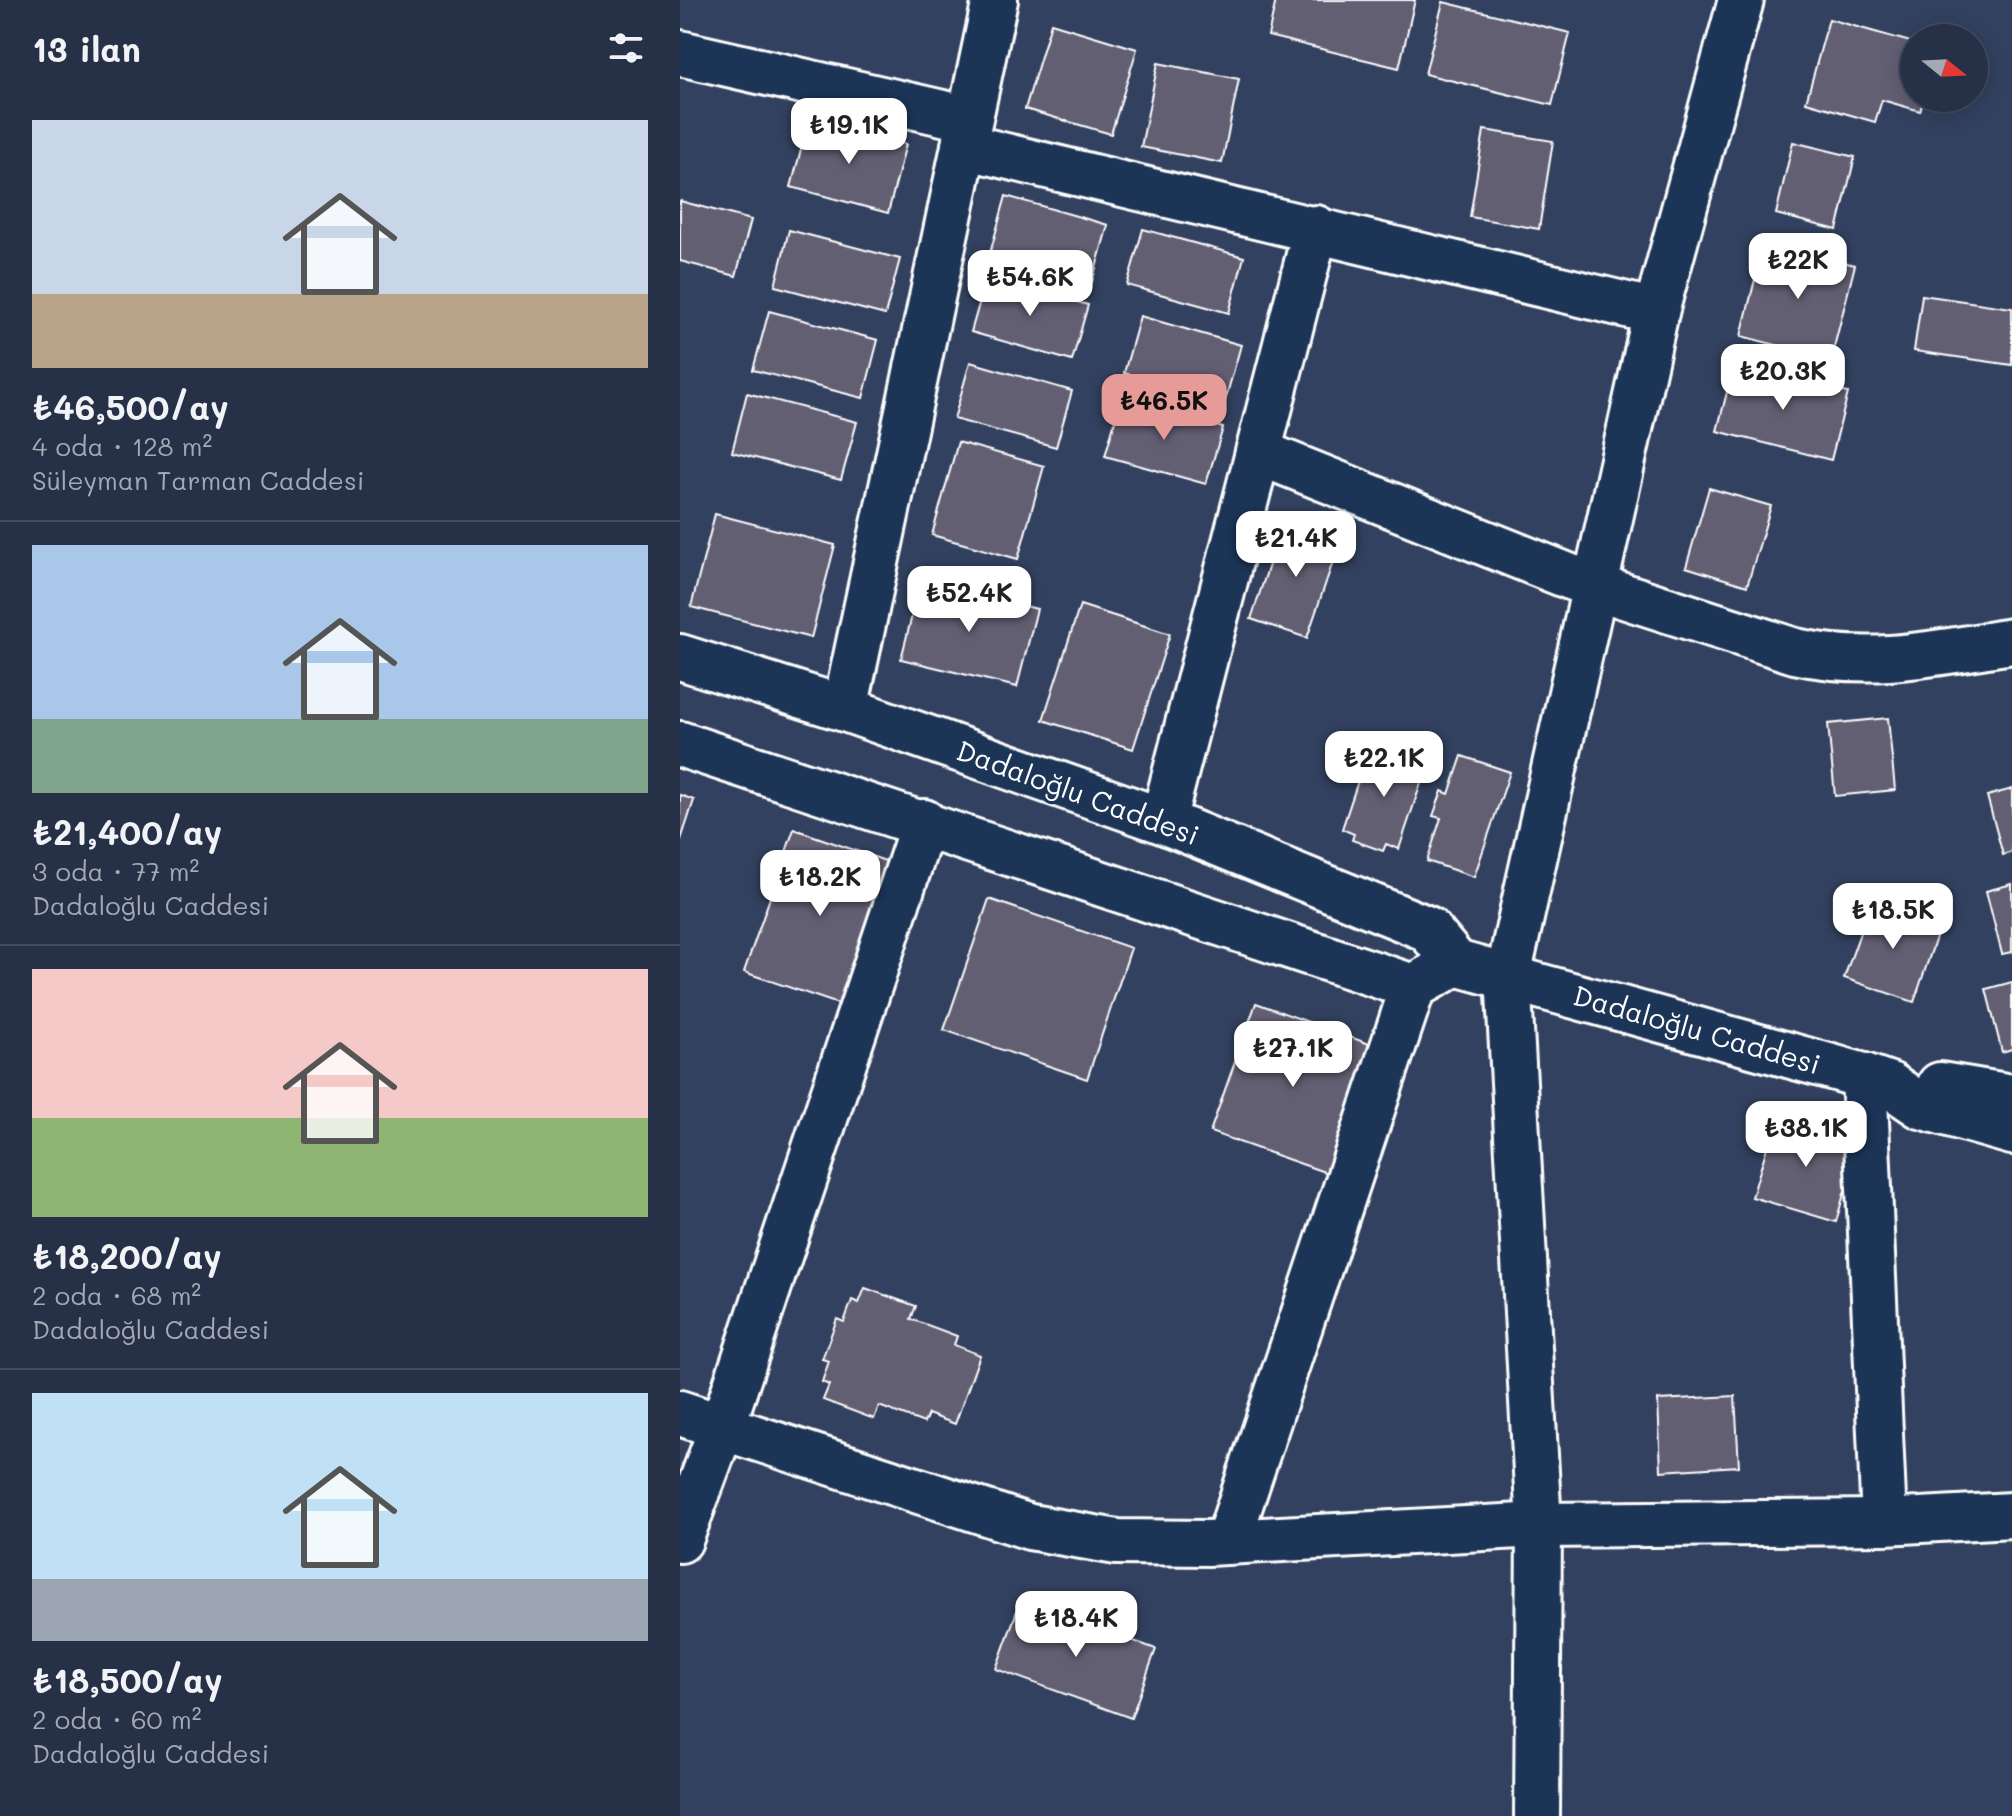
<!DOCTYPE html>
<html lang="tr">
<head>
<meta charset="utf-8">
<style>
	:root { --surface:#263147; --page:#2e394e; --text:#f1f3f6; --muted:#a4a9b4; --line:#424c60; --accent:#e69b98 }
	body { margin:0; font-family:Mali,sans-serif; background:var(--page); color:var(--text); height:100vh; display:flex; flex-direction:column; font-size:30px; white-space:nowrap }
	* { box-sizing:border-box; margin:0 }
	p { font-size:26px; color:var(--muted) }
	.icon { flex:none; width:44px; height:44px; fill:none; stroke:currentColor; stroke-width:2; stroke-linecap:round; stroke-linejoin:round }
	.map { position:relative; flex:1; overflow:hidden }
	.drawer { display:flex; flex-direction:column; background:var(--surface); width:680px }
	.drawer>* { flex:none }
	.needle { width:52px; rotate:108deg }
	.buttons { position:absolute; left:1220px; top:24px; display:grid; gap:16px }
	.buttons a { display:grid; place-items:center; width:88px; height:88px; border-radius:50%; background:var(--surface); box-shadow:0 4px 20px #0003,0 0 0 2px var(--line); font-size:40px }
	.price { position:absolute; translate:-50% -68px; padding:0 18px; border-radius:16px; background:#fff; color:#222; font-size:26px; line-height:52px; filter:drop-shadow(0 2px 4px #0008) }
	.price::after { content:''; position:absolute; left:50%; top:48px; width:24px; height:18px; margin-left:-12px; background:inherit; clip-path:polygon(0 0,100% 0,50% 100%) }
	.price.on { background:var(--accent); color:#111 }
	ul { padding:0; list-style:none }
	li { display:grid; align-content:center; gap:16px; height:424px; padding:0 32px }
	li+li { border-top:2px solid var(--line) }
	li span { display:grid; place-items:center; height:248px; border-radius:0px; color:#555 }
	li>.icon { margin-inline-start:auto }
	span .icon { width:144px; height:144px; fill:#fffc; stroke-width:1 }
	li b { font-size:34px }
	h2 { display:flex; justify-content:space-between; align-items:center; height:96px; padding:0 32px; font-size:34px }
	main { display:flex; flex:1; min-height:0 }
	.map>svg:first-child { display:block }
	.building { fill:#635e73; stroke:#fff; stroke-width:2 }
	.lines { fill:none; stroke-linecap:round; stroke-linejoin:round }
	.minor-casing { stroke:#fff; stroke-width:50 }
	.minor { stroke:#1d3557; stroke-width:44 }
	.labels { text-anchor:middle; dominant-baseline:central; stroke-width:6; stroke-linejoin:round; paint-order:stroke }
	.street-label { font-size:28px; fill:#fff; stroke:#1d3557 }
</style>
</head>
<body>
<main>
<section class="drawer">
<h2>13 ilan<svg class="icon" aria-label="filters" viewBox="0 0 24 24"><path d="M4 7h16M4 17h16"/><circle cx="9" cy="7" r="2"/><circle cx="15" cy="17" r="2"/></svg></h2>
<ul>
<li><span style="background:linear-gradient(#c9d6e8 70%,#b9a48a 0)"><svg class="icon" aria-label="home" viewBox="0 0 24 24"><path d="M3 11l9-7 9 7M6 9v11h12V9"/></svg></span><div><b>₺46,500/ay</b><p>4 oda · 128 m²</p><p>Süleyman Tarman Caddesi</p></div></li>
<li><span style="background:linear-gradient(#a9c7e8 70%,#7fa58c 0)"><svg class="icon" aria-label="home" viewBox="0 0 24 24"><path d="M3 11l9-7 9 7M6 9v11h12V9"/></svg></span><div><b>₺21,400/ay</b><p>3 oda · 77 m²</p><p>Dadaloğlu Caddesi</p></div></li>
<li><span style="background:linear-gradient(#f6c9c9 60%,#8fb573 0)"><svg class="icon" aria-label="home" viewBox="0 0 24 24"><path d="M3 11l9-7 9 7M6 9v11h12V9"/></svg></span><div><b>₺18,200/ay</b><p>2 oda · 68 m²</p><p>Dadaloğlu Caddesi</p></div></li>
<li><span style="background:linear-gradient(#bfe0f5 75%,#9aa5b1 0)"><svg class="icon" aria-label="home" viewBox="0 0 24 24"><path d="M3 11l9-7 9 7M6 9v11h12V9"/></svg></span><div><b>₺18,500/ay</b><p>2 oda · 60 m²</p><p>Dadaloğlu Caddesi</p></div></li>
</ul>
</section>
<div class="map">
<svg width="1332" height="1816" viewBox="0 0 1332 1816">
	<rect width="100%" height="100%" fill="#32415f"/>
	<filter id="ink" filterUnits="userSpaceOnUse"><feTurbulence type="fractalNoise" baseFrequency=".0125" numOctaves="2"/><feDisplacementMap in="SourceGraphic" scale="16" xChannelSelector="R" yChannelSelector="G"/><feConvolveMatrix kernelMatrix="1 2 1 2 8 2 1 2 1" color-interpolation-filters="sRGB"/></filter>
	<g filter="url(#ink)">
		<g class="building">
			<path d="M596,0H735L719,68L588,36Z"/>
			<path d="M763,2L890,33L872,105L745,74Z"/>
			<path d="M1149,19L1234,43V98H1244L1240,111L1202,100L1195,122L1126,102Z"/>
			<path d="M371,23L457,49L431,134L345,109Z"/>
			<path d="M478,63L559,79L542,163L461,147Z"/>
			<path d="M129,119L226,144L208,213L111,187Z"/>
			<path d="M804,130L873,141L859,229L790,217Z"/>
			<path d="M1113,142L1175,157L1157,230L1096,214Z"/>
			<path d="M326,196L428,225L412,282L310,253Z"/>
			<path d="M0,201L71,220L56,276L0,261Z"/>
			<path d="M463,229L564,257L549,313L447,285Z"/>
			<path d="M109,230L220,259L205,315L95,286Z"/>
			<path d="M1084,243L1175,265L1151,359L1061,336Z"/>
			<path d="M307,276L408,305L392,361L291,332Z"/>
			<path d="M1242,295L1332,308V365L1234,351Z"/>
			<path d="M89,311L198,340L183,398L73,370Z"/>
			<path d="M460,316L561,345L545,401L444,373Z"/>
			<path d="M290,362L392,391L376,447L274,419Z"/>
			<path d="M1054,365L1168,393L1151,460L1037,431Z"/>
			<path d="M67,393L177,422L161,480L52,452Z"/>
			<path d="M441,399L543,428L526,484L425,456Z"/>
			<path d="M278,442L364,466L338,559L252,535Z"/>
			<path d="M1029,488L1091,506L1067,586L1006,567Z"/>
			<path d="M35,514L155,545L131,638L11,607Z"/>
			<path d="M604,520L661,538L627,638L571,619Z"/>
			<path d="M241,580L357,609L337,687L221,659Z"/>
			<path d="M400,605L490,634L453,749L363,720Z"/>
			<path d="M1208,718L1215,790L1155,796L1148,724Z"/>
			<path d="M701,747L738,759L736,764L746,768L719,849L706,844L703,851L672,840L674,834L662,829L689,748L700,752Z"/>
			<path d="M782,756L830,772L794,877L747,861L761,818L753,816L762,791L769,794Z"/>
			<path d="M1332,789V852L1323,855L1307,796Z"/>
			<path d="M0,795L14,800L0,843Z"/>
			<path d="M114,829L217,865L167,1007L64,972Z"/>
			<path d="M1332,884V952L1322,954L1306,891Z"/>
			<path d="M309,899L451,948L407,1079L264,1030Z"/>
			<path d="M1192,899L1261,923L1234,1002L1164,978Z"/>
			<path d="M1332,982V1049L1322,1052L1306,989Z"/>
			<path d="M576,1003L695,1046L650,1174L530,1132Z"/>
			<path d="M1096,1117L1179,1141L1156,1222L1072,1197Z"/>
			<path d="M185,1288L236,1306L231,1319L277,1336L274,1345L300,1355L275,1424L248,1414L244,1423L199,1406L194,1419L143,1400L149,1385L142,1382L149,1361L142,1359L157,1319L164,1322L172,1300L179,1303Z"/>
			<path d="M1055,1396L1059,1466L981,1471L978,1400Z"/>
			<path d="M341,1600L476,1649L451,1718L316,1669Z"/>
		</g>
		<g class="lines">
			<g class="minor-casing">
				<g id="minor">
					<path d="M0,53L289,119"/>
					<path d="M284,146L976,312"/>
					<path d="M578,452L913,586L1115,651C1192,668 1255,653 1332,641"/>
					<path d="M0,657L165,709L483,821L748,929L776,963L1184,1076L1210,1085L1241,1106L1332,1132"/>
					<path d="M165,709L315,0"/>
					<path d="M0,744L733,987L776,963"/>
					<path d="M483,821L636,228"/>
					<path d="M1184,1076L1204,1522L1332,1515"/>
					<path d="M1260,1085L1332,1097"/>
					<path d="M0,1413L42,1427L244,822"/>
					<path d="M0,1540L42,1427L350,1527L437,1542L528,1543L859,1525L1204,1522"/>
					<path d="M548,1541L733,987"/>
					<path d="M857,1816L859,1525L828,976L976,312L1061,0"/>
				</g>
			</g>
			<use href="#minor" class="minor"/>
		</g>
	</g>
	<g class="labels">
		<g class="street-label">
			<text transform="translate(398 792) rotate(20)">Dadaloğlu Caddesi</text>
			<text transform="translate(1017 1029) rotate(16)">Dadaloğlu Caddesi</text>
		</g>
	</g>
</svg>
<div class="buttons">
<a><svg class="needle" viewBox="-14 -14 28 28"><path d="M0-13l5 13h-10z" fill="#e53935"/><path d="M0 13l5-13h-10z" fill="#a4a9b4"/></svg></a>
</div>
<b class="price" style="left:169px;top:166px">₺19.1K</b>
<b class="price" style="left:1118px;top:301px">₺22K</b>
<b class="price" style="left:350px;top:318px">₺54.6K</b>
<b class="price" style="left:1103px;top:412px">₺20.3K</b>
<b class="price on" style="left:484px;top:442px">₺46.5K</b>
<b class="price" style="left:616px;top:579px">₺21.4K</b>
<b class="price" style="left:289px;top:634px">₺52.4K</b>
<b class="price" style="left:704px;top:799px">₺22.1K</b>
<b class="price" style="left:140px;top:918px">₺18.2K</b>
<b class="price" style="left:1213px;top:951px">₺18.5K</b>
<b class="price" style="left:613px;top:1089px">₺27.1K</b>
<b class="price" style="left:1126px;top:1169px">₺38.1K</b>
<b class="price" style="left:396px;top:1659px">₺18.4K</b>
</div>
</main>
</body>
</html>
